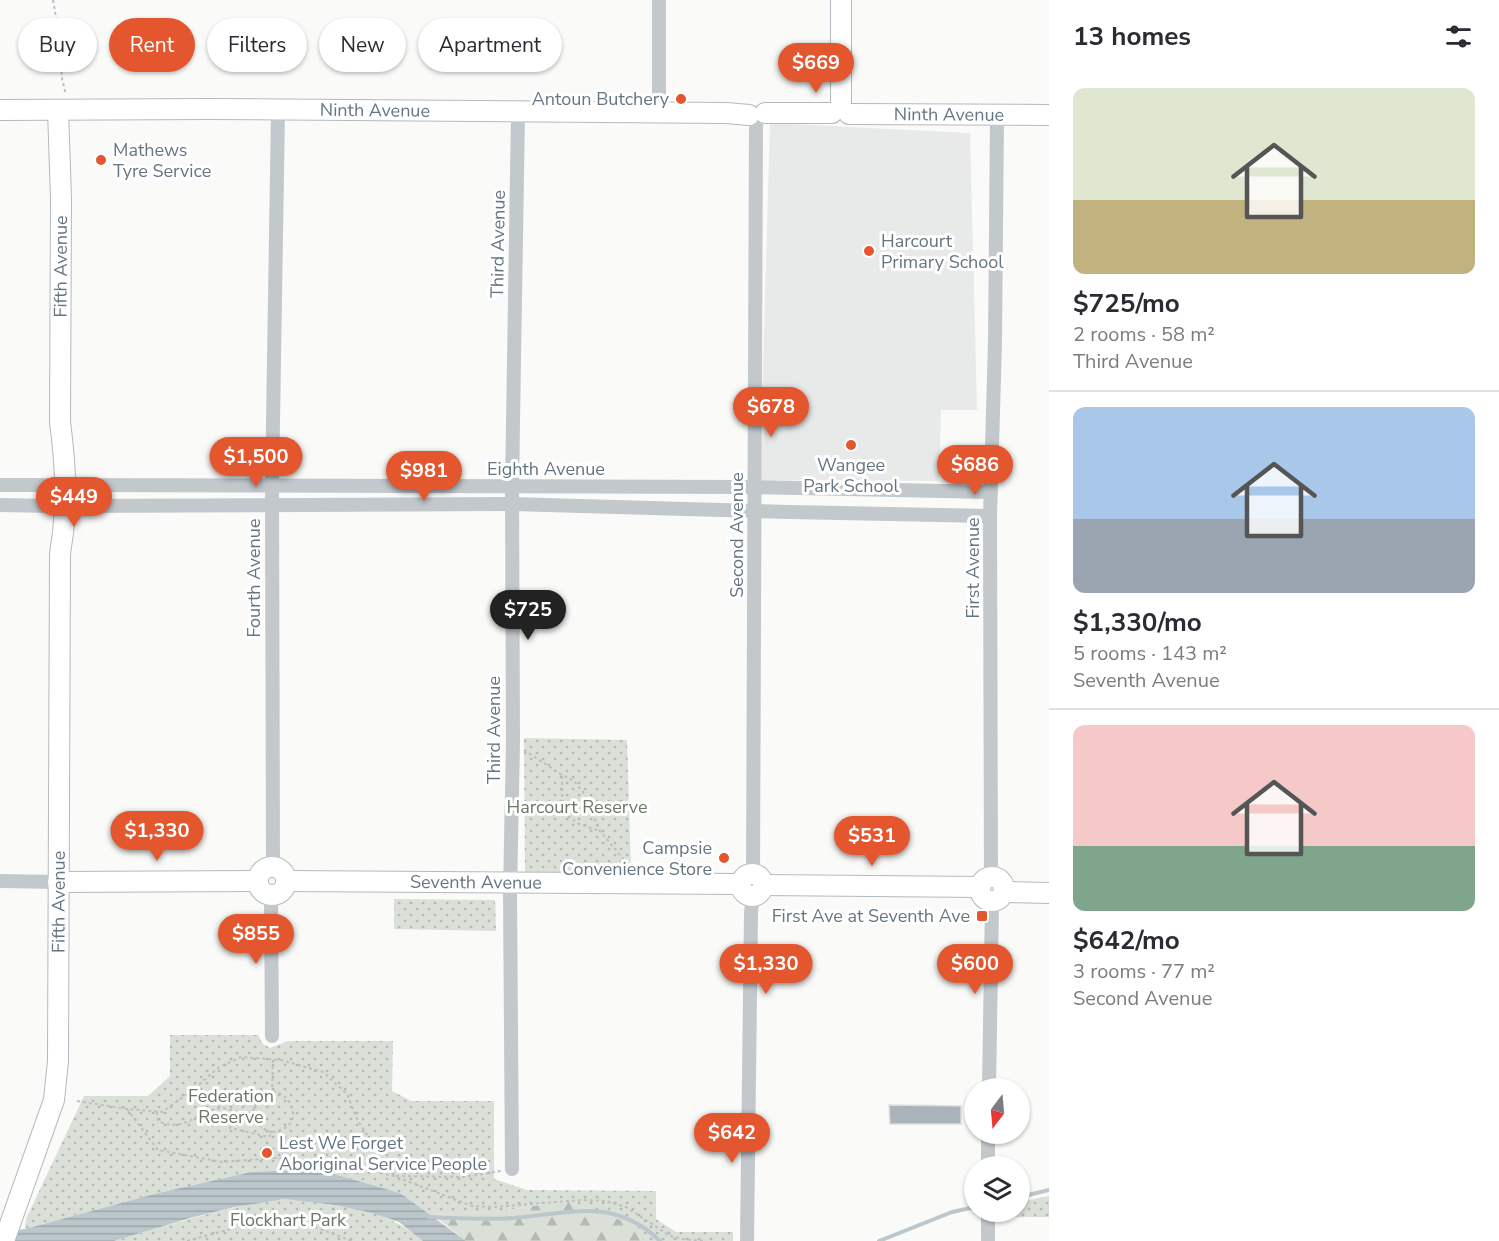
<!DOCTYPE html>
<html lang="en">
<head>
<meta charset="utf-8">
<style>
	:root { --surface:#fff; --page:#f7f7f7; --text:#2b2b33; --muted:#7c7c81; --line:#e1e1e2; --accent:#e4572e }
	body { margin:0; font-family:"Nunito Sans",sans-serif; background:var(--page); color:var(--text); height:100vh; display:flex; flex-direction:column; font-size:22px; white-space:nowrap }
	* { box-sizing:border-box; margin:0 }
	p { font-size:20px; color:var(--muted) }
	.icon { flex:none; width:33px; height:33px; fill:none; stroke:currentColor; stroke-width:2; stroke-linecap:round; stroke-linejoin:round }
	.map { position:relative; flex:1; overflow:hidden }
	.side { display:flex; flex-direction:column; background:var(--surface); width:450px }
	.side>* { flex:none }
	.hud { position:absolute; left:18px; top:18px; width:570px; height:54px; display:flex; gap:12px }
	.needle { width:39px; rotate:196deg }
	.tools { position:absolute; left:964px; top:1078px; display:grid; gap:12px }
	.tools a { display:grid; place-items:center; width:66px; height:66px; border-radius:50%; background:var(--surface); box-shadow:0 2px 4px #0004; font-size:30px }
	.price { position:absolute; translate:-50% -51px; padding:0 14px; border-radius:21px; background:var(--accent); color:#fff; font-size:20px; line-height:39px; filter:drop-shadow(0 2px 3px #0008) }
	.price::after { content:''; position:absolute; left:50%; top:36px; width:18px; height:14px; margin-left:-9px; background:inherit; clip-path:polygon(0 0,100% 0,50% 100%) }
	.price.selected { background:#222; color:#fff }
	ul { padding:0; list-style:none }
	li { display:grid; align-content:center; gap:12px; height:318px; padding:0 24px }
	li+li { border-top:2px solid var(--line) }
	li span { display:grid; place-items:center; height:186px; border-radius:12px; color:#555 }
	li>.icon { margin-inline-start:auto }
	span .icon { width:108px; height:108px; fill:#fffc; stroke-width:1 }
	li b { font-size:26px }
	h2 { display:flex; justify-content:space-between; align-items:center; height:72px; padding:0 24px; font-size:26px }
	.pill { padding:0 21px; border-radius:27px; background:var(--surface); box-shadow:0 2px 4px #0004; font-size:21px; line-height:54px }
	.pill.selected { background:var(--accent); color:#fff }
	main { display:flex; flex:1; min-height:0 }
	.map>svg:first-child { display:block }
	.built { fill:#e8e9e9 }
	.forest { fill:url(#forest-firs) }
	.park { fill:url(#park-dots) }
	.water { fill:url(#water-rules) }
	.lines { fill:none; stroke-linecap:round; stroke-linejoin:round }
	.stream { stroke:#bbc7cb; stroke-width:4 }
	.building { fill:#aab3b9; stroke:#dcdcda; stroke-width:1.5 }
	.secondary-casing { stroke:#b3babf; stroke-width:22 }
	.path { stroke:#bbbfc2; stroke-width:2; stroke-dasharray:3 3; stroke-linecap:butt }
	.street { stroke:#c3c8cc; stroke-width:14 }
	.secondary { stroke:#fff; stroke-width:20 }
	.poi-dot { fill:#e4572e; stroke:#fff; stroke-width:2 }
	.labels { text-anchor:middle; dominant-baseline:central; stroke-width:6; stroke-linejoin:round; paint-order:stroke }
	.poi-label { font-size:18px; fill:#657683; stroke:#fff; text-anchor:end }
	.street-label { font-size:18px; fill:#657683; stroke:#fff }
	.park-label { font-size:18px; fill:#687a64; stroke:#fff }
</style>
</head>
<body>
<main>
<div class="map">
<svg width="1049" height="1241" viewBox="0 0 1049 1241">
	<defs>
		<pattern id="forest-firs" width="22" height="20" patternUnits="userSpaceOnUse" patternTransform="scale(1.5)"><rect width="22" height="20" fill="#dadfd7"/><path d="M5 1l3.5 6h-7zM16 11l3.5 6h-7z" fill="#b4b9b4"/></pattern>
		<pattern id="park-dots" width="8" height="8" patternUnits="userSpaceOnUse" patternTransform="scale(1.5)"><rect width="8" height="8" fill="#dadfd7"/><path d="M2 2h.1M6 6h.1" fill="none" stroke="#b4b9b4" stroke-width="1.8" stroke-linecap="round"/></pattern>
		<pattern id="water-rules" width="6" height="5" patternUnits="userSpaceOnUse" patternTransform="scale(1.5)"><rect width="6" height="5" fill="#bbc7cb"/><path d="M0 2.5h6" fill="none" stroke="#9ca6aa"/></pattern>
	</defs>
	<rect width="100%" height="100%" fill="#fafaf8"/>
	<path class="built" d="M770,123L970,133L977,410H941L939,481L762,480L763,368Z"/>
	<path class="forest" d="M566,1201L621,1220L649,1236V1241H466L441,1221L428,1214L494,1212Z"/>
	<g class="park">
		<path d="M524,738L627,740L631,873L525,874Z"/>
		<path d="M394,899L495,900L496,931L394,929Z"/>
		<path d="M170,1035H258L262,1043L270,1048L288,1041H393L392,1091L411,1101H494V1179L527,1190L656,1191V1219L676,1232H733V1241H649L648,1236L621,1220L566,1201L494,1212L428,1214L400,1193L334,1174L294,1170L251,1172L158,1193L25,1229L26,1219L84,1096H148L170,1076Z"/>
		<path d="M1049,1196V1217H1007V1212H1020V1202Z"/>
		<path d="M285,1199C333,1202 387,1208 423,1241H114C170,1224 227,1206 285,1199Z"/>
	</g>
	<path class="water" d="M294,1170L334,1174L400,1193L466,1241H423L399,1222L372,1213L336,1205L285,1199L235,1207L190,1218L114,1241H0V1232L25,1229L158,1193L251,1172Z"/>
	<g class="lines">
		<g class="stream">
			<path d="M1020,1197L1049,1190"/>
			<path d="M428,1217C456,1218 484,1220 512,1218C569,1214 613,1196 660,1241"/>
			<path d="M879,1241L952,1212L975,1207"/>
		</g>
	</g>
	<path class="building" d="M889,1105L961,1106V1124H890Z"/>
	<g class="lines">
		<g class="secondary-casing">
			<g id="secondary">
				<path d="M841,102V0"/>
				<path id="s1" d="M0,110L209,109L726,113L749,115"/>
				<path d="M765,113H832"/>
				<path id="s2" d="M849,114L1049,115"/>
				<circle cx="272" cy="881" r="14"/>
				<circle cx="752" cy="885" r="11"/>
				<circle cx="992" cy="889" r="12"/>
				<path id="s3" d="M286,881L741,884"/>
				<path d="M58,882L257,881"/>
				<path d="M763,885L980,887"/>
				<path d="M1004,892L1049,893"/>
				<path id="s4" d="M4,1241L54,1100L58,1061L60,554C68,508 66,468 60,422L61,199L58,110"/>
			</g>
		</g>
		<g class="path">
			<path d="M53,0L59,34L62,79L66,95"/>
			<path d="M524,750L562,775L574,781L583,792L600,831L630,867"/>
			<path d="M562,776V796L564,813L579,824L600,831"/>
			<path d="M272,1093L273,1059"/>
			<path d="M77,1101L127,1109L162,1112L193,1090L219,1067L241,1057L281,1060L323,1072L347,1094L358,1121L394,1176L464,1177L501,1171"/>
			<path d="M127,1109L158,1150L222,1162L275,1158L329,1162L394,1176L472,1206L493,1207L581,1200L605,1201L626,1207L670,1236L683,1239L706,1241"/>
			<path d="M157,1112L158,1121C185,1134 197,1110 222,1108C227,1108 232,1110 237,1112L230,1128L269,1137L272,1132C317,1126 279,1071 258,1100C247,1114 258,1129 272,1132"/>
			<path d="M187,1241L271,1218L309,1225L352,1241"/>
		</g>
		<g class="street">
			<path d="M659,0V113"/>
			<path d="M0,485H53"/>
			<path d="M65,485L744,487L991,492"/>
			<path d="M0,505L53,506"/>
			<path d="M65,506L512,504L789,512L990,516"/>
			<path d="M273,866L272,486L278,110"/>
			<path d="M753,874L756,123"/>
			<path d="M991,877L990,516L995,342L997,115"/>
			<path d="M0,881L58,882"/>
			<path d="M271,895L272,1036"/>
			<path d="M989,1089L992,902"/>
			<path d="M988,1167V1134"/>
			<path d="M512,1169L510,892L513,742L512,486L518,112"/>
			<path d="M747,1241L751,912L753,896"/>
			<path d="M988,1241V1212"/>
		</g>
		<use href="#secondary" class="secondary"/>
	</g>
	<g class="poi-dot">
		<circle cx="681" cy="99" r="6"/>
		<circle cx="101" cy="160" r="6"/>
		<circle cx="869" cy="251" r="6"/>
		<circle cx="851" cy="445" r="6"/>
		<circle cx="724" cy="858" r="6"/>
		<rect x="976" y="910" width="12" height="12" rx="3"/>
		<circle cx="267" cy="1153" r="6"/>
	</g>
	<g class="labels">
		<g class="poi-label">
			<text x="669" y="99">Antoun Butchery</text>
			<text x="113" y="150" text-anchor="start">Mathews<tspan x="113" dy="21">Tyre Service</tspan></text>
			<text x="881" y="241" text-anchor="start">Harcourt<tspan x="881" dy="21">Primary School</tspan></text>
			<text x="851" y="465" text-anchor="middle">Wangee<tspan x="851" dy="21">Park School</tspan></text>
			<text x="712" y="848">Campsie<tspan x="712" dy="21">Convenience Store</tspan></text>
			<text x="970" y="916">First Ave at Seventh Ave</text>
			<text x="279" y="1143" text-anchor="start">Lest We Forget<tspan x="279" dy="21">Aboriginal Service People</tspan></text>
		</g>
		<g class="street-label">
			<text stroke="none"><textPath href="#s1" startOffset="375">Ninth Avenue</textPath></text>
			<text stroke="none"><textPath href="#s2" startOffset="100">Ninth Avenue</textPath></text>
			<text transform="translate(498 244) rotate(-89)">Third Avenue</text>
			<text stroke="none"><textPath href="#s4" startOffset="984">Fifth Avenue</textPath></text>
			<text x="546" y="469">Eighth Avenue</text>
			<text transform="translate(737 535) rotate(-90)">Second Avenue</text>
			<text transform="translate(973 568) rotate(-90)">First Avenue</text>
			<text transform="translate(254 578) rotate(-90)">Fourth Avenue</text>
			<text transform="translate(494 730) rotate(-90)">Third Avenue</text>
			<text stroke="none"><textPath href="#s3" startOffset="190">Seventh Avenue</textPath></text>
			<text stroke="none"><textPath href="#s4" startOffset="348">Fifth Avenue</textPath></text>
		</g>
		<g class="park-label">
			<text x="577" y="807">Harcourt Reserve</text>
			<text x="231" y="1096">Federation<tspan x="231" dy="21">Reserve</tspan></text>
			<text x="288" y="1220">Flockhart Park</text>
		</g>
	</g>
</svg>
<div class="tools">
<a><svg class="needle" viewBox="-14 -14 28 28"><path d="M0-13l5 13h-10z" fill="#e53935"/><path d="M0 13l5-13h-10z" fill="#7c7c81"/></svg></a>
<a><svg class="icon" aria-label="layers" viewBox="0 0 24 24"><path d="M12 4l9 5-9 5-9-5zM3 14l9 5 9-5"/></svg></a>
</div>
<b class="price" style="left:816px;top:94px">$669</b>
<b class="price" style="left:771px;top:438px">$678</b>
<b class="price" style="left:256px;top:488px">$1,500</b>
<b class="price" style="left:975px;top:496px">$686</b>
<b class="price" style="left:424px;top:502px">$981</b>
<b class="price" style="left:74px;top:528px">$449</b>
<b class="price selected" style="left:528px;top:641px">$725</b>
<b class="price" style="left:157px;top:862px">$1,330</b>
<b class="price" style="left:872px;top:867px">$531</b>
<b class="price" style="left:256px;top:965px">$855</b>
<b class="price" style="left:766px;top:995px">$1,330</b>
<b class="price" style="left:975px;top:995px">$600</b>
<b class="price" style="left:732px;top:1164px">$642</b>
<div class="hud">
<a class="pill">Buy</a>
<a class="pill selected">Rent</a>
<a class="pill">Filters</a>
<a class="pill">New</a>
<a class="pill">Apartment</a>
</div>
</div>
<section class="side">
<h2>13 homes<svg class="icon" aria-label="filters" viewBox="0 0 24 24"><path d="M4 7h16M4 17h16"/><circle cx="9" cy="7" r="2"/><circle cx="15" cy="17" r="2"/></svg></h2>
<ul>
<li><span style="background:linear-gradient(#dfe7d0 60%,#c2b280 0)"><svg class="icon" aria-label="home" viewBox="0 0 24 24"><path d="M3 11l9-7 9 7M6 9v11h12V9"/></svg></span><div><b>$725/mo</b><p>2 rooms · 58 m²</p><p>Third Avenue</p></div></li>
<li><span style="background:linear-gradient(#a9c7e8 60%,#9aa5b1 0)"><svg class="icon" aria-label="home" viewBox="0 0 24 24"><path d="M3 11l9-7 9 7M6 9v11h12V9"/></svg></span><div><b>$1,330/mo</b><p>5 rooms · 143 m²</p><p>Seventh Avenue</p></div></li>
<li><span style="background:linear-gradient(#f6c9c9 65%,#7fa58c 0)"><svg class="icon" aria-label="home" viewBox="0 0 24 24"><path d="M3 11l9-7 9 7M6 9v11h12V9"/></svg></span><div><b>$642/mo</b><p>3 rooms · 77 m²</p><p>Second Avenue</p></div></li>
</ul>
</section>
</main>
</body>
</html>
